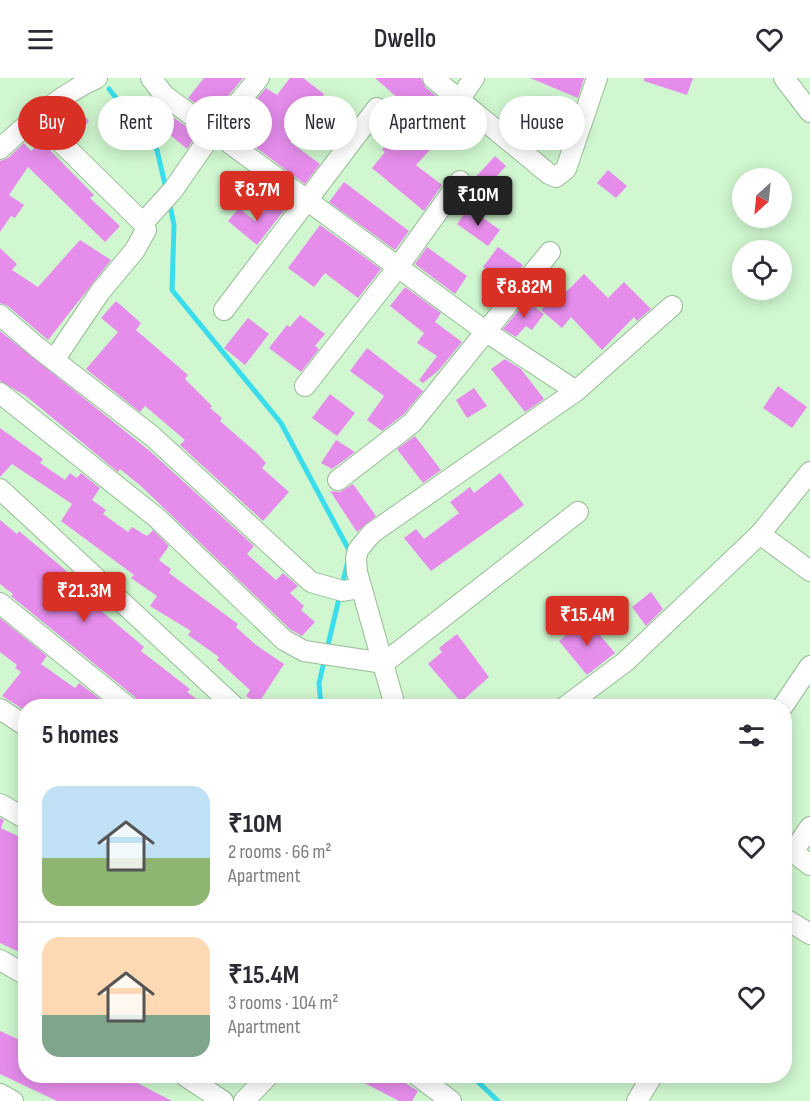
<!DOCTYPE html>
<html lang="en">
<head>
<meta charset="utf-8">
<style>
	:root { --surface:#fff; --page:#f7f7f7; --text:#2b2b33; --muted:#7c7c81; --line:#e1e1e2; --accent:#d93025 }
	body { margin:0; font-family:"Sofia Sans Condensed",sans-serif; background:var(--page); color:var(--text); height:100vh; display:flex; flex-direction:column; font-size:22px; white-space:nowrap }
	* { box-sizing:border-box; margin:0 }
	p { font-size:20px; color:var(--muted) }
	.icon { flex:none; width:33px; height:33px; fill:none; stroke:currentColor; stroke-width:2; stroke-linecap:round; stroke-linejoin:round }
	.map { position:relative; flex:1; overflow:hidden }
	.drawer { position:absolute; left:18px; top:621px; width:774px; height:384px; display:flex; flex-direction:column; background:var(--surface); border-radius:24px; box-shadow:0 3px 15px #0003 }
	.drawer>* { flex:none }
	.hud { position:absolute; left:18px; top:18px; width:774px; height:54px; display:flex; gap:12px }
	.needle { width:39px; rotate:207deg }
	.buttons { position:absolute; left:732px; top:90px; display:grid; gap:12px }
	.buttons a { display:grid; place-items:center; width:60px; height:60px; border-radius:50%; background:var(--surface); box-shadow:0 3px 15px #0003; font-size:30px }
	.price { position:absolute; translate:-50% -51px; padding:0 14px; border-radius:6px; background:var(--accent); color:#fff; font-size:20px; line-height:39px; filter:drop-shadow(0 2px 3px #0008) }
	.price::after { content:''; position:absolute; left:50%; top:36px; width:18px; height:14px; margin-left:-9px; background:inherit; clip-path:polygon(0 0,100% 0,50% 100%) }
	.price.current { background:#222; color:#fff }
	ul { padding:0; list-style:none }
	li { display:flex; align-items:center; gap:18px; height:150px; padding:0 24px }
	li+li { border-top:2px solid var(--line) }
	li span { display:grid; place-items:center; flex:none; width:168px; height:120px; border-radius:18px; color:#555 }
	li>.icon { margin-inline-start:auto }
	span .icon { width:72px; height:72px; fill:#fffc; stroke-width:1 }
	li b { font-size:26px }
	h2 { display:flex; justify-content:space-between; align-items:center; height:72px; padding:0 24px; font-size:26px }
	.chip { padding:0 21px; border-radius:27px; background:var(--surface); box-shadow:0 3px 15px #0003; font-size:21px; line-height:54px }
	.chip.current { background:var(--accent); color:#fff }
	header { display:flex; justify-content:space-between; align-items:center; height:78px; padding:0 24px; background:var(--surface); font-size:27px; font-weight:600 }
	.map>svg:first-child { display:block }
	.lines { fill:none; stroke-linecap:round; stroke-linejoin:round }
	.stream { stroke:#3addec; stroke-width:5 }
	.building { fill:#e68dec }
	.street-casing { stroke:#97bc97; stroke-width:22 }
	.street { stroke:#fff; stroke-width:20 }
</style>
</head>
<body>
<header><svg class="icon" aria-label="menu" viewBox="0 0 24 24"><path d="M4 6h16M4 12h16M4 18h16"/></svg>Dwello<svg class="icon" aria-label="heart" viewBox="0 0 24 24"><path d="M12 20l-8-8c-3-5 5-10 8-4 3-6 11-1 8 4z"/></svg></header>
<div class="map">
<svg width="810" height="1023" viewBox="0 0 810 1023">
	<rect width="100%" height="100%" fill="#d0f7d0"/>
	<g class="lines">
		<g class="stream">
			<path d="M109,11L157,72L166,111"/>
			<path d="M169,123L174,147L172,212L281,345L350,474L319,605L321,628"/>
			<path d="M472,998L498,1023"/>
		</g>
	</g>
	<g class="building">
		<path d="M204,0H243L212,37L188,20Z"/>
		<path d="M290,0H303L324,16L290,64L320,86L305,106L231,51L266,10L277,17Z"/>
		<path d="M375,0H421L425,9L447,27L444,33L456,44L416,87L442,107L424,133L372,90L385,74L382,72L393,57L396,60L417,37Z"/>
		<path d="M530,0H584L578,20Z"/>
		<path d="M644,0H693L687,17L644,3Z"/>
		<path d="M157,27L170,44L173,39L197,56L187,71L168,55L160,64L148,53L149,51L140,39Z"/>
		<path d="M69,30L89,42L79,58L61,39Z"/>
		<path d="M41,63L94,117L90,120L120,148L105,164L28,89L9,117L24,127L15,140L11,138L0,154V83L8,80L24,65L31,73Z"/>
		<path d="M495,78L506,88L475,122L467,114L472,103Z"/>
		<path d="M608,92L627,108L616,120L597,105Z"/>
		<path d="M344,104L409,153L395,172L329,124Z"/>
		<path d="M274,122L285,131L257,167L228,143L239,130L255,143Z"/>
		<path d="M469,130L500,152L488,168L457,146Z"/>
		<path d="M320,147L381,191L358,220L325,195L314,209L288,190Z"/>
		<path d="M80,162L111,182L48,262L8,228L0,225V170L17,186L12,192L38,209Z"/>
		<path d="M427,169L467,198L455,216L415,186Z"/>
		<path d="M498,169L523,187L508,207L483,189Z"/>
		<path d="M584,196L608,220L624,204L651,231L637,243L634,239L602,272L571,239L562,250L541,232L559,213L563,217Z"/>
		<path d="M405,209L441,235L435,244L462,264L438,293L423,305L419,302L437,278L417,265L424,255L390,228Z"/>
		<path d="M116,223L141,245L136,252L188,297L185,301L212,328L210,330L222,340L220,343L257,375L266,385L262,390L289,414L263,443L180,367L185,362L145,328L140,334L86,291L118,254L101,240Z"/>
		<path d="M526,223L544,236L532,252L526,248L516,259L503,251Z"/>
		<path d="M300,237L325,256L315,268L319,271L301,294L269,270L287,247L290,249Z"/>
		<path d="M248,240L269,256L245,287L224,270Z"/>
		<path d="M0,253L151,374L254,468L247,476L276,502L283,495L298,508L290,515L304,528L301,532L315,544L302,558L291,552L142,409L120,391L118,394L26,318L0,303Z"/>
		<path d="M367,270L423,313L404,336L382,353L367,342L384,318L350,293Z"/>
		<path d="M505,281L521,291L544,321L525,334L491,291Z"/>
		<path d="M778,308L807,329L792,350L763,330Z"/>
		<path d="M474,310L487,328L467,340L456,322Z"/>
		<path d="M330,316L355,335L337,358L312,340Z"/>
		<path d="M0,350L43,381L40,385L65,402L70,395L77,400L81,395L100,410L92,422L106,432L103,436L128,454L132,449L147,458L153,452L169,468L159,482L171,491L169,495L238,546L236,549L256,567L284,586L258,626L246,618L250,612L217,582L219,579L188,557L191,553L150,528L157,518L131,500L134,497L61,443L72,426L12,386L0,399Z"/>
		<path d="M415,358L441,392L423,405L397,371Z"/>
		<path d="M336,362L355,374L332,391L321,385Z"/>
		<path d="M500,395L524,427L431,493L404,460L416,451L424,461L459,435L450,424L470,409L474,415Z"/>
		<path d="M353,406L376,438L357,454L330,413L340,414Z"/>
		<path d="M0,442L17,456L19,453L62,489L79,506L76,510L92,525L144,569L141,573L190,611L187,614L206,628H139L135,619L11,518L13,516L0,506Z"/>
		<path d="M651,514L663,531L646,548L632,529Z"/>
		<path d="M0,540L47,578L41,586L75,610L79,605L109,628H26V633L2,618L21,594L15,590L17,587L0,574Z"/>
		<path d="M586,541L615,575L587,597L559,563Z"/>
		<path d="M457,556L489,599L461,624L428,586L442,574L439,570Z"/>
		<path d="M0,740L4,742L1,750L26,762V877L0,865Z"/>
		<path d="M0,953L26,965V998H124L172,1023H57L0,996Z"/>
		<path d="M351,998H394L418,1013L412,1023H399Z"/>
	</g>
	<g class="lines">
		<g class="street-casing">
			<g id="street">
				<path d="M151,0L164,17L485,253L576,313L372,455L358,472L356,480L357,494L395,628"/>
				<path d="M433,0L549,96L556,99L566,91L597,0"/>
				<path d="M784,0L810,34"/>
				<path d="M459,22L474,0"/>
				<path d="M35,39L143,145L146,152L135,172L100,214L54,282"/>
				<path d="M0,71C30,43 60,17 97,0"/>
				<path d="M143,145L173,112L214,53L259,0"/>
				<path d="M224,232L377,30"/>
				<path d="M0,237L37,269L152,358L311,504L343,513L360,510"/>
				<path d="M305,308L398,189L460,103"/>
				<path d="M576,313L672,228"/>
				<path d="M0,315L157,440L284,562L304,573L384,585L578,434"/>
				<path d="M338,402L412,345L550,174"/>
				<path d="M0,411L234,628"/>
				<path d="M760,456L810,493"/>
				<path d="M0,525L127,628"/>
				<path d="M566,628L625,584L760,456L810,394"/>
				<path d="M783,628L810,588"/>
				<path d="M0,631L26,648"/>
				<path d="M0,726L26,741"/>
				<path d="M810,749L793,774L810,787"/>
				<path d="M784,840L810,856"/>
				<path d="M0,882L26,897"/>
				<path d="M185,998L223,1023"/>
				<path d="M418,998L451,1023"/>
				<path d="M0,1016L13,1023"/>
				<path d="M244,1023L268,998"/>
				<path d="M637,1023L652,998"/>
			</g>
		</g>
		<use href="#street" class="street"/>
	</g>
</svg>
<div class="buttons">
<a><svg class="needle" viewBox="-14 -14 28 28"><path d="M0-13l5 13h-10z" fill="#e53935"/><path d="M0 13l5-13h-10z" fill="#7c7c81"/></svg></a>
<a><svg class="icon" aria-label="locate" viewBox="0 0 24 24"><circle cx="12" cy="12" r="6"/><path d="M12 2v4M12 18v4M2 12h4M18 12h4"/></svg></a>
</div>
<b class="price" style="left:257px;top:144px">₹8.7M</b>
<b class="price current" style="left:478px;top:149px">₹10M</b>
<b class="price" style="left:524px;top:241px">₹8.82M</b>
<b class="price" style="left:84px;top:545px">₹21.3M</b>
<b class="price" style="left:587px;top:569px">₹15.4M</b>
<div class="hud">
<a class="chip current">Buy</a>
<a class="chip">Rent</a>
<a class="chip">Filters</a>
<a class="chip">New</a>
<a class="chip">Apartment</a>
<a class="chip">House</a>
</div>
<section class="drawer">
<h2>5 homes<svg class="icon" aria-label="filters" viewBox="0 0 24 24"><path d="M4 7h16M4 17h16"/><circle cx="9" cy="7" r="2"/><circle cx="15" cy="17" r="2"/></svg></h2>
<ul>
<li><span style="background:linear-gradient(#bfe0f5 60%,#8fb573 0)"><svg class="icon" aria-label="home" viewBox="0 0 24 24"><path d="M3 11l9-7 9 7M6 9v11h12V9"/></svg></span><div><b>₹10M</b><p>2 rooms · 66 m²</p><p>Apartment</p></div><svg class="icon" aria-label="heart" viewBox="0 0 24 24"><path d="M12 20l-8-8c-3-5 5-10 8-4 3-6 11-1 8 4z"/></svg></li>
<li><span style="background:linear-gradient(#ffd9b3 65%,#7fa58c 0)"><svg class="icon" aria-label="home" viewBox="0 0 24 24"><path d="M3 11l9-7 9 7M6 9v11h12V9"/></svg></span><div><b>₹15.4M</b><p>3 rooms · 104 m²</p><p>Apartment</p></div><svg class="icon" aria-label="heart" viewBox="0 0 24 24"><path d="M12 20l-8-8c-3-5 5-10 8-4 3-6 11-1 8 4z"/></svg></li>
</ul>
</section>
</div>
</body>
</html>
